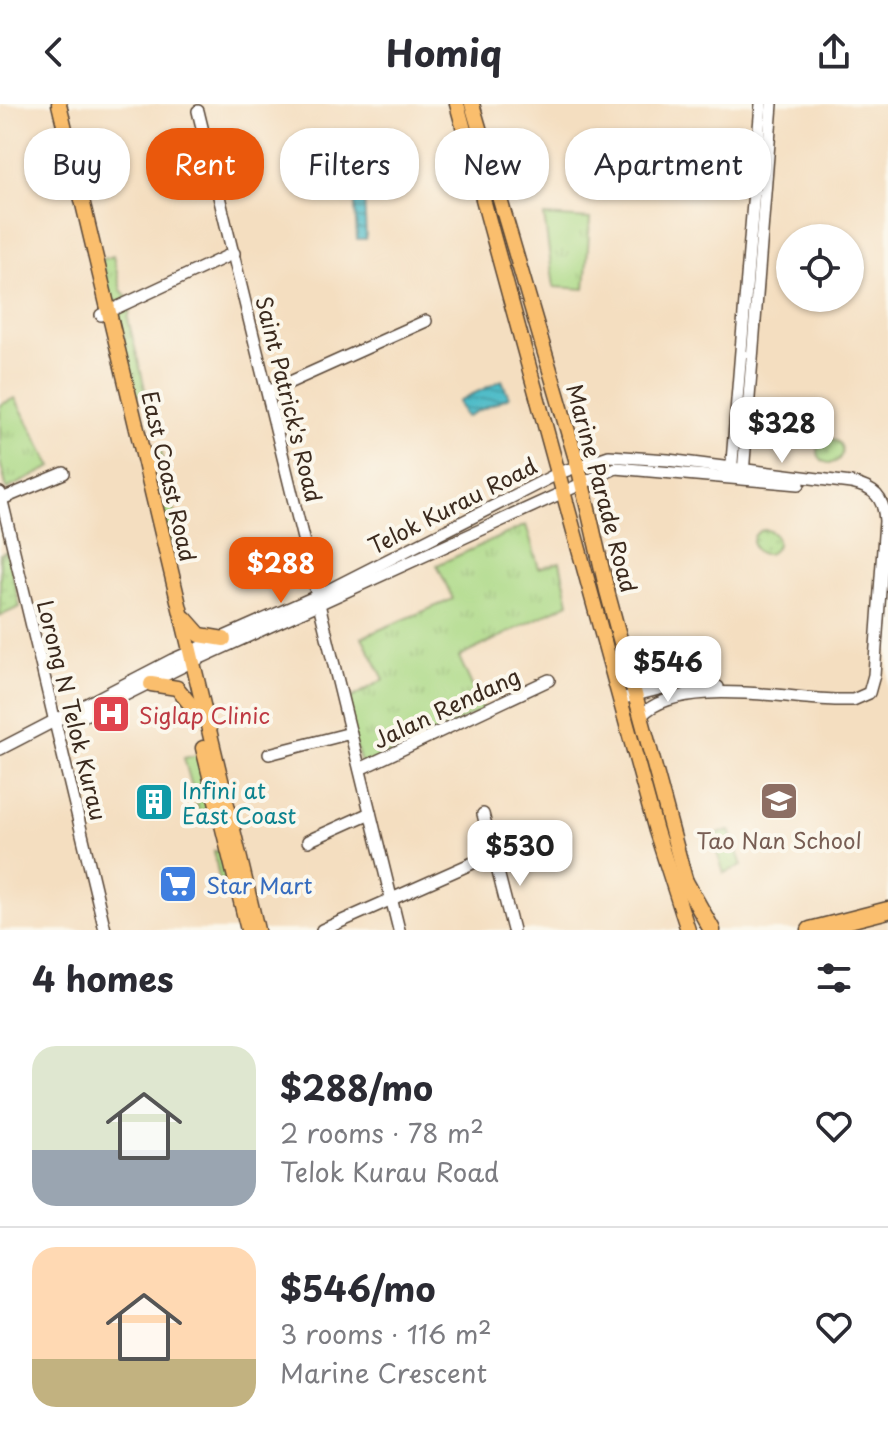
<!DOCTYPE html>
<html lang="en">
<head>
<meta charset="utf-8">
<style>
	:root { --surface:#fff; --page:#f7f7f7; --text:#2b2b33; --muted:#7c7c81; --line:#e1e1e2; --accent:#ea580c }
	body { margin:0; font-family:"Playpen Sans",sans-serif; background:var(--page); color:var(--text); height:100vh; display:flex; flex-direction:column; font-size:30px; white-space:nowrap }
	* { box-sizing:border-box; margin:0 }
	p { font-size:26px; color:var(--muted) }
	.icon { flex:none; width:44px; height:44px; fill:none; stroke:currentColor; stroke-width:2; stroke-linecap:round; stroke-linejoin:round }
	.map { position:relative; height:826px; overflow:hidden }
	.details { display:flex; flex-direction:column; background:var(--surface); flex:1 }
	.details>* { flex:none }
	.hud { position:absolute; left:24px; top:24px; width:840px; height:72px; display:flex; gap:16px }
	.buttons { position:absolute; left:776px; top:120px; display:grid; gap:16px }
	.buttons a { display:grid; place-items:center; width:88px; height:88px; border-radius:50%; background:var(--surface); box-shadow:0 2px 6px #0004; font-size:40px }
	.price { position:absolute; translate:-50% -68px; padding:0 18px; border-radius:16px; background:#fff; color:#222; font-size:26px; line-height:52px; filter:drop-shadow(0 2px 4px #0008) }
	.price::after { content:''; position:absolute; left:50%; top:48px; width:24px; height:18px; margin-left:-12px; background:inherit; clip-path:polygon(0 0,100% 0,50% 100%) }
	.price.selected { background:var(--accent); color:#fff }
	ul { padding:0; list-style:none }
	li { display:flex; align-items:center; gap:24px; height:200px; padding:0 32px }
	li+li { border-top:2px solid var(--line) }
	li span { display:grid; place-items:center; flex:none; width:224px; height:160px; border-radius:24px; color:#555 }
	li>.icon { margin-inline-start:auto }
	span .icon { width:96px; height:96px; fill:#fffc; stroke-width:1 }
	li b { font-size:34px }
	h2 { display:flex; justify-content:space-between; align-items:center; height:96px; padding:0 32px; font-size:34px }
	.tag { padding:0 28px; border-radius:32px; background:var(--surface); box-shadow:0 2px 6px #0004; font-size:28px; line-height:72px }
	.tag.selected { background:var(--accent); color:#fff }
	header { display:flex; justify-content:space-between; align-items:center; height:104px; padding:0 32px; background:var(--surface); font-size:36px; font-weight:700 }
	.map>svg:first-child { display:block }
	.grass { fill:url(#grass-tufts); stroke:#748252; stroke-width:2 }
	.park { fill:url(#park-dots); stroke:#748252; stroke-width:2 }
	.garden { fill:#acd986; stroke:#748252; stroke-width:2 }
	.water { fill:url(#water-rules); stroke:#447272; stroke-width:2 }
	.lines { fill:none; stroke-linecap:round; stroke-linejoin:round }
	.minor-casing { stroke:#574536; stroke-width:14 }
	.major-casing { stroke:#574536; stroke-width:17 }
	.highway-casing { stroke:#574536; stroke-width:19 }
	.minor { stroke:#fff; stroke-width:11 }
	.major { stroke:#fabe6d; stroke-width:14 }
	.highway { stroke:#fabe6d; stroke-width:16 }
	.labels { text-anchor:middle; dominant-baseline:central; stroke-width:8; stroke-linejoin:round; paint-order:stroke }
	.street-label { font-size:22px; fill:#3b2a1e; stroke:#fbf7ec }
	.health-label { font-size:22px; fill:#be3a42; stroke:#fbf7ec; text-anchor:start }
	.culture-label { font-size:22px; fill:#0d838f; stroke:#fbf7ec; text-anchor:start }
	.education-label { font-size:22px; fill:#785e54; stroke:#fbf7ec }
	.shop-label { font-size:22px; fill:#366cbe; stroke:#fbf7ec; text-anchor:start }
</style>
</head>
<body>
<header><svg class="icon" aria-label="back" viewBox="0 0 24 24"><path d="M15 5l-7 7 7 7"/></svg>Homiq<svg class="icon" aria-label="share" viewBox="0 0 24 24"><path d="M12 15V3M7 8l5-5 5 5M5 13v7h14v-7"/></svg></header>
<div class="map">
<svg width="888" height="826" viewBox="0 0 888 826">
	<defs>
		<pattern id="grass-tufts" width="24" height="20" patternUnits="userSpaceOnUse" patternTransform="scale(2)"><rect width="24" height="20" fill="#acd986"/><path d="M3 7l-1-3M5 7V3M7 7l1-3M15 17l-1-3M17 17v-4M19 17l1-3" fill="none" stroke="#95ba73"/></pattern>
		<pattern id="park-dots" width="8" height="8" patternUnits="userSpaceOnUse" patternTransform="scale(2)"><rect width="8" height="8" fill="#acd986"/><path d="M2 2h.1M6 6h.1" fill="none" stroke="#95ba73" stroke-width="1.8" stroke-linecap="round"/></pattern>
		<pattern id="water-rules" width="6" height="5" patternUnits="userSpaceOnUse" patternTransform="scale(2)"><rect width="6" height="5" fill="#4ebbc7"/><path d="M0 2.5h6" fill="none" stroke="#4298a1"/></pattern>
	</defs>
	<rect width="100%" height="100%" fill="#fbf7ec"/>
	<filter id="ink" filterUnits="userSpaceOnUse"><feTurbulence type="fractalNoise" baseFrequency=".0125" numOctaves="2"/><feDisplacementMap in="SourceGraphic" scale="16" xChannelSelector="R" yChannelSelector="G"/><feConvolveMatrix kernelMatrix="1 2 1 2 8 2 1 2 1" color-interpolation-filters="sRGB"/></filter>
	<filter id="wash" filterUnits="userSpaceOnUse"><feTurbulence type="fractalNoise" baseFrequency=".006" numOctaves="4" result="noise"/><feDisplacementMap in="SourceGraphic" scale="32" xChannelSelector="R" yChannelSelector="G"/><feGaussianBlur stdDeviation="1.8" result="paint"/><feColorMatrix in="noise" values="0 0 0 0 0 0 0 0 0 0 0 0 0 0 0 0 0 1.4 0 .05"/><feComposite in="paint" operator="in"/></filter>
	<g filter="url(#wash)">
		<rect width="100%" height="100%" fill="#f4dec0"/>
		<g class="grass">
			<path d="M544,112L590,115L585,185L554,183Z"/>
			<path d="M113,152L121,186L128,194L120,198L111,197L101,156Z"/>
			<path d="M131,202L128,215L146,289L135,292L115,217L121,207Z"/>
			<path d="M15,294L52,363L7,385L0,358V301Z"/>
			<path d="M160,343L171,389L161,391L151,346Z"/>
			<path d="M173,400L182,439L172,441L160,403Z"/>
			<path d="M526,421L539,464L560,458L569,499L459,553L483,606L362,663L343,599L384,575L362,533L453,495L437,461Z"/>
			<path d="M201,650L212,703L199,708L184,654Z"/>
			<path d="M214,747H220L230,796H223Z"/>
		</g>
		<g class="park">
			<circle cx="830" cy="347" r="12"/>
			<circle cx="765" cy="438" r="12"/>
			<path d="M7,447L20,503L0,512V450Z"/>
		</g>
		<path class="garden" d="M730,726L742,762L724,769L711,732Z"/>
		<g class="water">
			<path d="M353,70H363L366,135H357Z"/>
			<path d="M502,276L509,293L465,313L458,297Z"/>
		</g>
	</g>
	<g filter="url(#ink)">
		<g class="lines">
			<g class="minor-casing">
				<g id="minor">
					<path d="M198,7L399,826"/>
					<path d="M101,211L234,149"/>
					<path d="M268,288L426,217"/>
					<path d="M731,370L761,0"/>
					<path d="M743,370L772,0"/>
					<path d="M0,389L105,826"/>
					<path d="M2,395L64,369"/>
					<path d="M620,595L678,580L718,583"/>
					<path d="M83,612L185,561L616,364L799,380"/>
					<path d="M0,645L172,556L317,492L559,369L609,352L668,356L851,379C874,384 884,393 885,417L874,571L869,589L853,596H838C787,595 677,572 641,612"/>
					<path d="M269,650L351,629"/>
					<path d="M360,665L549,576"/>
					<path d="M483,710L513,826"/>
					<path d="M308,737L370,709"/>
					<path d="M322,826L493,750"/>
				</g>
			</g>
			<g class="major-casing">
				<g id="major">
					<path d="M59,0L257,826"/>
					<path d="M457,0L656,727L688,826"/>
					<path d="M472,0L578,362L607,487L688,786"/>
					<path d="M185,514L200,531L224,535"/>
					<path d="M151,580L177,584L195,606"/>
					<path d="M203,644L248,826"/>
				</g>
			</g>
			<g class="highway-casing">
				<g id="highway">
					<path d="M684,776L712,826"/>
					<path d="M810,826L888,806"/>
				</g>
			</g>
			<use href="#minor" class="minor"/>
			<use href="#major" class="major"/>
			<use href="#highway" class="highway"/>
		</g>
	</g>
	<defs>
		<g id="hospital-square" transform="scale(2)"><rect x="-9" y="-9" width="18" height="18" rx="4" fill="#e0444e" stroke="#fbf7ec"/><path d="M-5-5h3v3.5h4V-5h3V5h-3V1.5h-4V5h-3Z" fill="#fff"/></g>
		<g id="school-square" transform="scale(2)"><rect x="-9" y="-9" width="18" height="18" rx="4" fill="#8d6e63" stroke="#fbf7ec"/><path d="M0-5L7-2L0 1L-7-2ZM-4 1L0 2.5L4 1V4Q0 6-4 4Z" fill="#fff"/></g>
		<g id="building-square" transform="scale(2)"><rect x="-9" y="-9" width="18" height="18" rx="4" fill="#0f9aa8" stroke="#fbf7ec"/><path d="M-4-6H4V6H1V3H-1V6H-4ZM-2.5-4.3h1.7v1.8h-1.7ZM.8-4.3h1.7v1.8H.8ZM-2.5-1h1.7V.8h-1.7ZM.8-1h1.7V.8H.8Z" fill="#fff"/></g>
		<g id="supermarket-square" transform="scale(2)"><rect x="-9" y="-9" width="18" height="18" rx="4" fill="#3f7fe0" stroke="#fbf7ec"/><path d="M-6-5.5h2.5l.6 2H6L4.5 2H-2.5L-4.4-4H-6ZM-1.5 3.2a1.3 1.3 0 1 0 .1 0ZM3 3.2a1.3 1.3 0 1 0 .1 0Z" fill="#fff"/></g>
	</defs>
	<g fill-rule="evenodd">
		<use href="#hospital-square" x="111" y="610"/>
		<use href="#school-square" x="779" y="697"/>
		<use href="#building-square" x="154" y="698"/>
		<use href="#supermarket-square" x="178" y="780"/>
	</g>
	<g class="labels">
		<g class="street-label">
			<text transform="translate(290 295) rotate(76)">Saint Patrick's Road</text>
			<text transform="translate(170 372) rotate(77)">East Coast Road</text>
			<text transform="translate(603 384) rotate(75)">Marine Parade Road</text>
			<text transform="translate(452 401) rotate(-27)">Telok Kurau Road</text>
			<text transform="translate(446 603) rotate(-25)">Jalan Rendang</text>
			<text transform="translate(73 606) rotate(76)">Lorong N Telok Kurau</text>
		</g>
		<g class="health-label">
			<text x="139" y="610">Siglap Clinic</text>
		</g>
		<g class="culture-label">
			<text x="182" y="685">Infini at<tspan x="182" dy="25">East Coast</tspan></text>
		</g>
		<g class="education-label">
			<text x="779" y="735">Tao Nan School</text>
		</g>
		<g class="shop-label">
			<text x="206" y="780">Star Mart</text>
		</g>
	</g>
</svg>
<div class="buttons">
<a><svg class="icon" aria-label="locate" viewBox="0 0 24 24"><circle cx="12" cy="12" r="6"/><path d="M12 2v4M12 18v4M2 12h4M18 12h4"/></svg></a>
</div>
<b class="price" style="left:782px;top:361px">$328</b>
<b class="price selected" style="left:281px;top:501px">$288</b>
<b class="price" style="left:668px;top:600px">$546</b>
<b class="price" style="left:520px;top:784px">$530</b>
<div class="hud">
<a class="tag">Buy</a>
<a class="tag selected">Rent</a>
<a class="tag">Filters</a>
<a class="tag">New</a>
<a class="tag">Apartment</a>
</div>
</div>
<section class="details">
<h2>4 homes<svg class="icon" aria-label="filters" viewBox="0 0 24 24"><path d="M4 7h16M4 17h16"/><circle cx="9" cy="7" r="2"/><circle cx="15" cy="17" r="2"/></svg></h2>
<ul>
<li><span style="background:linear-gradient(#dfe7d0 65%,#9aa5b1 0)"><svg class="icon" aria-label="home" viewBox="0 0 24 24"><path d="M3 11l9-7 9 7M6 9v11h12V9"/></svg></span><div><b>$288/mo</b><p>2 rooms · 78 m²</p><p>Telok Kurau Road</p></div><svg class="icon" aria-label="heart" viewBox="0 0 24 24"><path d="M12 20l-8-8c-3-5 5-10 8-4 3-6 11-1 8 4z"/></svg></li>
<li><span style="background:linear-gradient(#ffd9b3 70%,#c2b280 0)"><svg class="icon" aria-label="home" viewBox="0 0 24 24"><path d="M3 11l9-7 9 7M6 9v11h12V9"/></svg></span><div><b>$546/mo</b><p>3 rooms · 116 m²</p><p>Marine Crescent</p></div><svg class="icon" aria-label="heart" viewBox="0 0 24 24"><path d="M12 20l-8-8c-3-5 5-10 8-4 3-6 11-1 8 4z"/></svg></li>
</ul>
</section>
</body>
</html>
